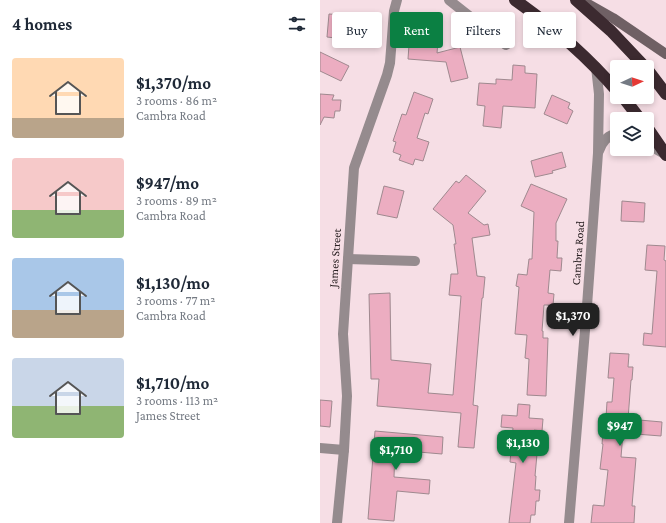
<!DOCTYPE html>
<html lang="en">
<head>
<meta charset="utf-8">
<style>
	:root { --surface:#fff; --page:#f6f6f7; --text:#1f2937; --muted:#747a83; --accent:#0b8043 }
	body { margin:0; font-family:"Crimson Pro",serif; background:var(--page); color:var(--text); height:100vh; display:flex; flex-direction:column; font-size:15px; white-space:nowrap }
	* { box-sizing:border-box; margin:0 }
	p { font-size:13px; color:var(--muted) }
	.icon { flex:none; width:22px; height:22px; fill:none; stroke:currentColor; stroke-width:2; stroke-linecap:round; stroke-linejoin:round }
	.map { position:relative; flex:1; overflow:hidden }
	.details { display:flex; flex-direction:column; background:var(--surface); width:320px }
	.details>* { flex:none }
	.top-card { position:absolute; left:12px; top:12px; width:274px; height:36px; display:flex; gap:8px }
	.needle { width:26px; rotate:86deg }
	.fabs { position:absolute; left:290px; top:60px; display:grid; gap:8px }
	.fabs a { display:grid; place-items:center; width:44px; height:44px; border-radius:4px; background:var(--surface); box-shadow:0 2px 6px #0003; font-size:20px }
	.price { position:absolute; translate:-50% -34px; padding:0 9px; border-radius:8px; background:var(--accent); color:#fff; font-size:13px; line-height:26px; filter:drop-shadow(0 1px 2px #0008) }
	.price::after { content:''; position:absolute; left:50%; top:24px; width:12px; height:9px; margin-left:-6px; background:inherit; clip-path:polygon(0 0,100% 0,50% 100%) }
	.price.on { background:#222; color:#fff }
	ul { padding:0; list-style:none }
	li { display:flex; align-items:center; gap:12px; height:100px; padding:0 12px }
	li span { display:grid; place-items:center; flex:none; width:112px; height:80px; border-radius:4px; color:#555 }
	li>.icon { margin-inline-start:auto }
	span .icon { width:48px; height:48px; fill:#fffc; stroke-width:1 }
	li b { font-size:17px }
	h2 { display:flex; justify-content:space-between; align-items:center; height:48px; padding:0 12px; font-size:17px }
	.pill { padding:0 14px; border-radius:4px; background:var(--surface); box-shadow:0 2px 6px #0003; font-size:14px; line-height:36px }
	.pill.on { background:var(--accent); color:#fff }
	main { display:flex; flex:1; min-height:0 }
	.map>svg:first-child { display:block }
	.building { fill:#ecadc1; stroke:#9f898f }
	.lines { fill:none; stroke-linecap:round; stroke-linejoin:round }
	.street { stroke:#958b8e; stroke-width:10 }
	.secondary { stroke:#6f6064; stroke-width:10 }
	.highway { stroke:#3c2a30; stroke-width:12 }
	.labels { text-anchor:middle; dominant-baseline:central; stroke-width:3.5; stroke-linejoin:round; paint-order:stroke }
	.street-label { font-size:12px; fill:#2b2224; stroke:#f6dee5 }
</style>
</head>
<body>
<main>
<section class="details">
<h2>4 homes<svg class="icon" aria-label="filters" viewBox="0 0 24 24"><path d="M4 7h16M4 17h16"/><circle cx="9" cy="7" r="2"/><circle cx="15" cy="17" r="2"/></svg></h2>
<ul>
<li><span style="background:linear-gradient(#ffd9b3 75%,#b9a48a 0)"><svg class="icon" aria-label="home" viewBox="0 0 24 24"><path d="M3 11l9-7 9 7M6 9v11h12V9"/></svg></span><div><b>$1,370/mo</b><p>3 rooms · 86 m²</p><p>Cambra Road</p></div></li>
<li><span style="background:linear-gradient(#f6c9c9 65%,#8fb573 0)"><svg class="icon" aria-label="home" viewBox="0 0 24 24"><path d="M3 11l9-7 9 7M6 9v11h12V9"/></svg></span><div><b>$947/mo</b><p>3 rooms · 89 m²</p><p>Cambra Road</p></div></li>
<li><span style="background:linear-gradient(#a9c7e8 65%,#b9a48a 0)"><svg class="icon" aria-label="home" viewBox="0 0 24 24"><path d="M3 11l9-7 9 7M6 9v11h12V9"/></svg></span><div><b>$1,130/mo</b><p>3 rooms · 77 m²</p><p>Cambra Road</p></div></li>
<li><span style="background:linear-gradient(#c9d6e8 60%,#8fb573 0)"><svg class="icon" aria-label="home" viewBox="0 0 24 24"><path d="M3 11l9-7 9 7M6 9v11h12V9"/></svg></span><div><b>$1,710/mo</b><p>3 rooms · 113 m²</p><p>James Street</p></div></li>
</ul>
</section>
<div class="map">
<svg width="346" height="523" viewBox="0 0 346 523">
	<rect width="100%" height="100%" fill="#f6dee5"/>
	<g class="building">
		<path d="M9,14L25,15V21L37,22L36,33L33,32L32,40L7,37Z"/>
		<path d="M100,19L116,21L115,29L119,30L117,53L140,47L148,78L131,82L126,62L88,59L89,45H92L93,37H98Z"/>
		<path d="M0,52L29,66L21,81L0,71Z"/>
		<path d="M193,65L205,66V73L217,74L215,108L183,106L181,128L163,126L165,106L157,105L159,83L176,84V79L192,80Z"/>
		<path d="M94,92L113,99L108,114L105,113L97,138L109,142L103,161L95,159L93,165L79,160L81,155L73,152L76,142L73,141L82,114L86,115Z"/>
		<path d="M0,94L14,95L12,100H21L20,111H15L14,118L4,117L0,125Z"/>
		<path d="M232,95L250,103L248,108L253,111L247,124L224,114Z"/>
		<path d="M242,152L246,167L232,171L233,173L215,177L211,161Z"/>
		<path d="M146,175L166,191L148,213L164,225L168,224L170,235L152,238L157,276L165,277L163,298H162L153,405L158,406L154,448L138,447L141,413L57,406L59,379H51L49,294L70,293L71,360L111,364L108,393L133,395L141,296L129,295L131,274H138L134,244H136L133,225L113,209L136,181L139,183Z"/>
		<path d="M211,184L247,199L236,223V241H238L237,258H242L241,271L230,270L228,293L234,294L233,305H224L222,331H223V338H228L226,396L207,395L209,359L205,358L207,335L195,334L199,287L196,286L198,274L207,275L209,259H212L214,212L201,206Z"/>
		<path d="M64,186L84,191L77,218L57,214Z"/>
		<path d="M302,201L325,203L324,222L301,221Z"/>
		<path d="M327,245L345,246L344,260L346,261V347L323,345L324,333L332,334L337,271L325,270Z"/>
		<path d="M290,353L309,354L308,367H313L312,380H311L308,419L342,422L341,436L303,433L301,457L316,458L312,506H315L314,523H271L273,505L284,506L288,470L280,469L283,444H282L283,433H285L287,402H292L294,378H288Z"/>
		<path d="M0,400L12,401L10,427L0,426Z"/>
		<path d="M198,404L210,405L209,418L223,419L222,431L214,430L212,454H217L215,476H216L215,490H220L219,501H216L215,515H211L210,523H189L196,463L190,462L193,428L181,427L182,415L197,416Z"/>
		<path d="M55,431L123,437L122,454L75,450L74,477L110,480L109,494L77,491L74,521L48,519Z"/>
	</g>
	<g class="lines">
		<g class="street">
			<path d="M129,0L186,45"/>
			<path d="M327,144L346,155"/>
			<path d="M279,151C282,142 287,135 297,134"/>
			<path d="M28,259L95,261"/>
			<path d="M0,448L24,450"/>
			<path d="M17,523L24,450L27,396L23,334L34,168L67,75L70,63L74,11L77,0"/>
			<path d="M249,523L267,306L278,153L279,94L276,67"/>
		</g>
		<path class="secondary" d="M261,0L293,18L346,54"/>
		<g class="highway">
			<path d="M195,0C232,26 267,56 297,91"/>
			<path d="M256,0L291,31L325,67"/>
			<path d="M327,69L346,94"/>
			<path d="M303,97L320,119"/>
			<path d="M327,127L346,155"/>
		</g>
	</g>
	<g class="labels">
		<g class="street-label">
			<text transform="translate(258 253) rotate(-86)">Cambra Road</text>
			<text transform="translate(15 258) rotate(-86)">James Street</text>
		</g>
	</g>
</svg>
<div class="fabs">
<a><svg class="needle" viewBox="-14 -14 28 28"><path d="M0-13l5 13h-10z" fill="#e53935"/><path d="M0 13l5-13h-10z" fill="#747a83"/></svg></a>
<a><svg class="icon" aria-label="layers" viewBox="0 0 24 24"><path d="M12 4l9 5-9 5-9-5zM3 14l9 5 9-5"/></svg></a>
</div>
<b class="price on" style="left:253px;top:337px">$1,370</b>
<b class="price" style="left:300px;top:447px">$947</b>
<b class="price" style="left:203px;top:464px">$1,130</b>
<b class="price" style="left:76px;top:471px">$1,710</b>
<div class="top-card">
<a class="pill">Buy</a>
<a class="pill on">Rent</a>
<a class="pill">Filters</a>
<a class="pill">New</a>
</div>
</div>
</main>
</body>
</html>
